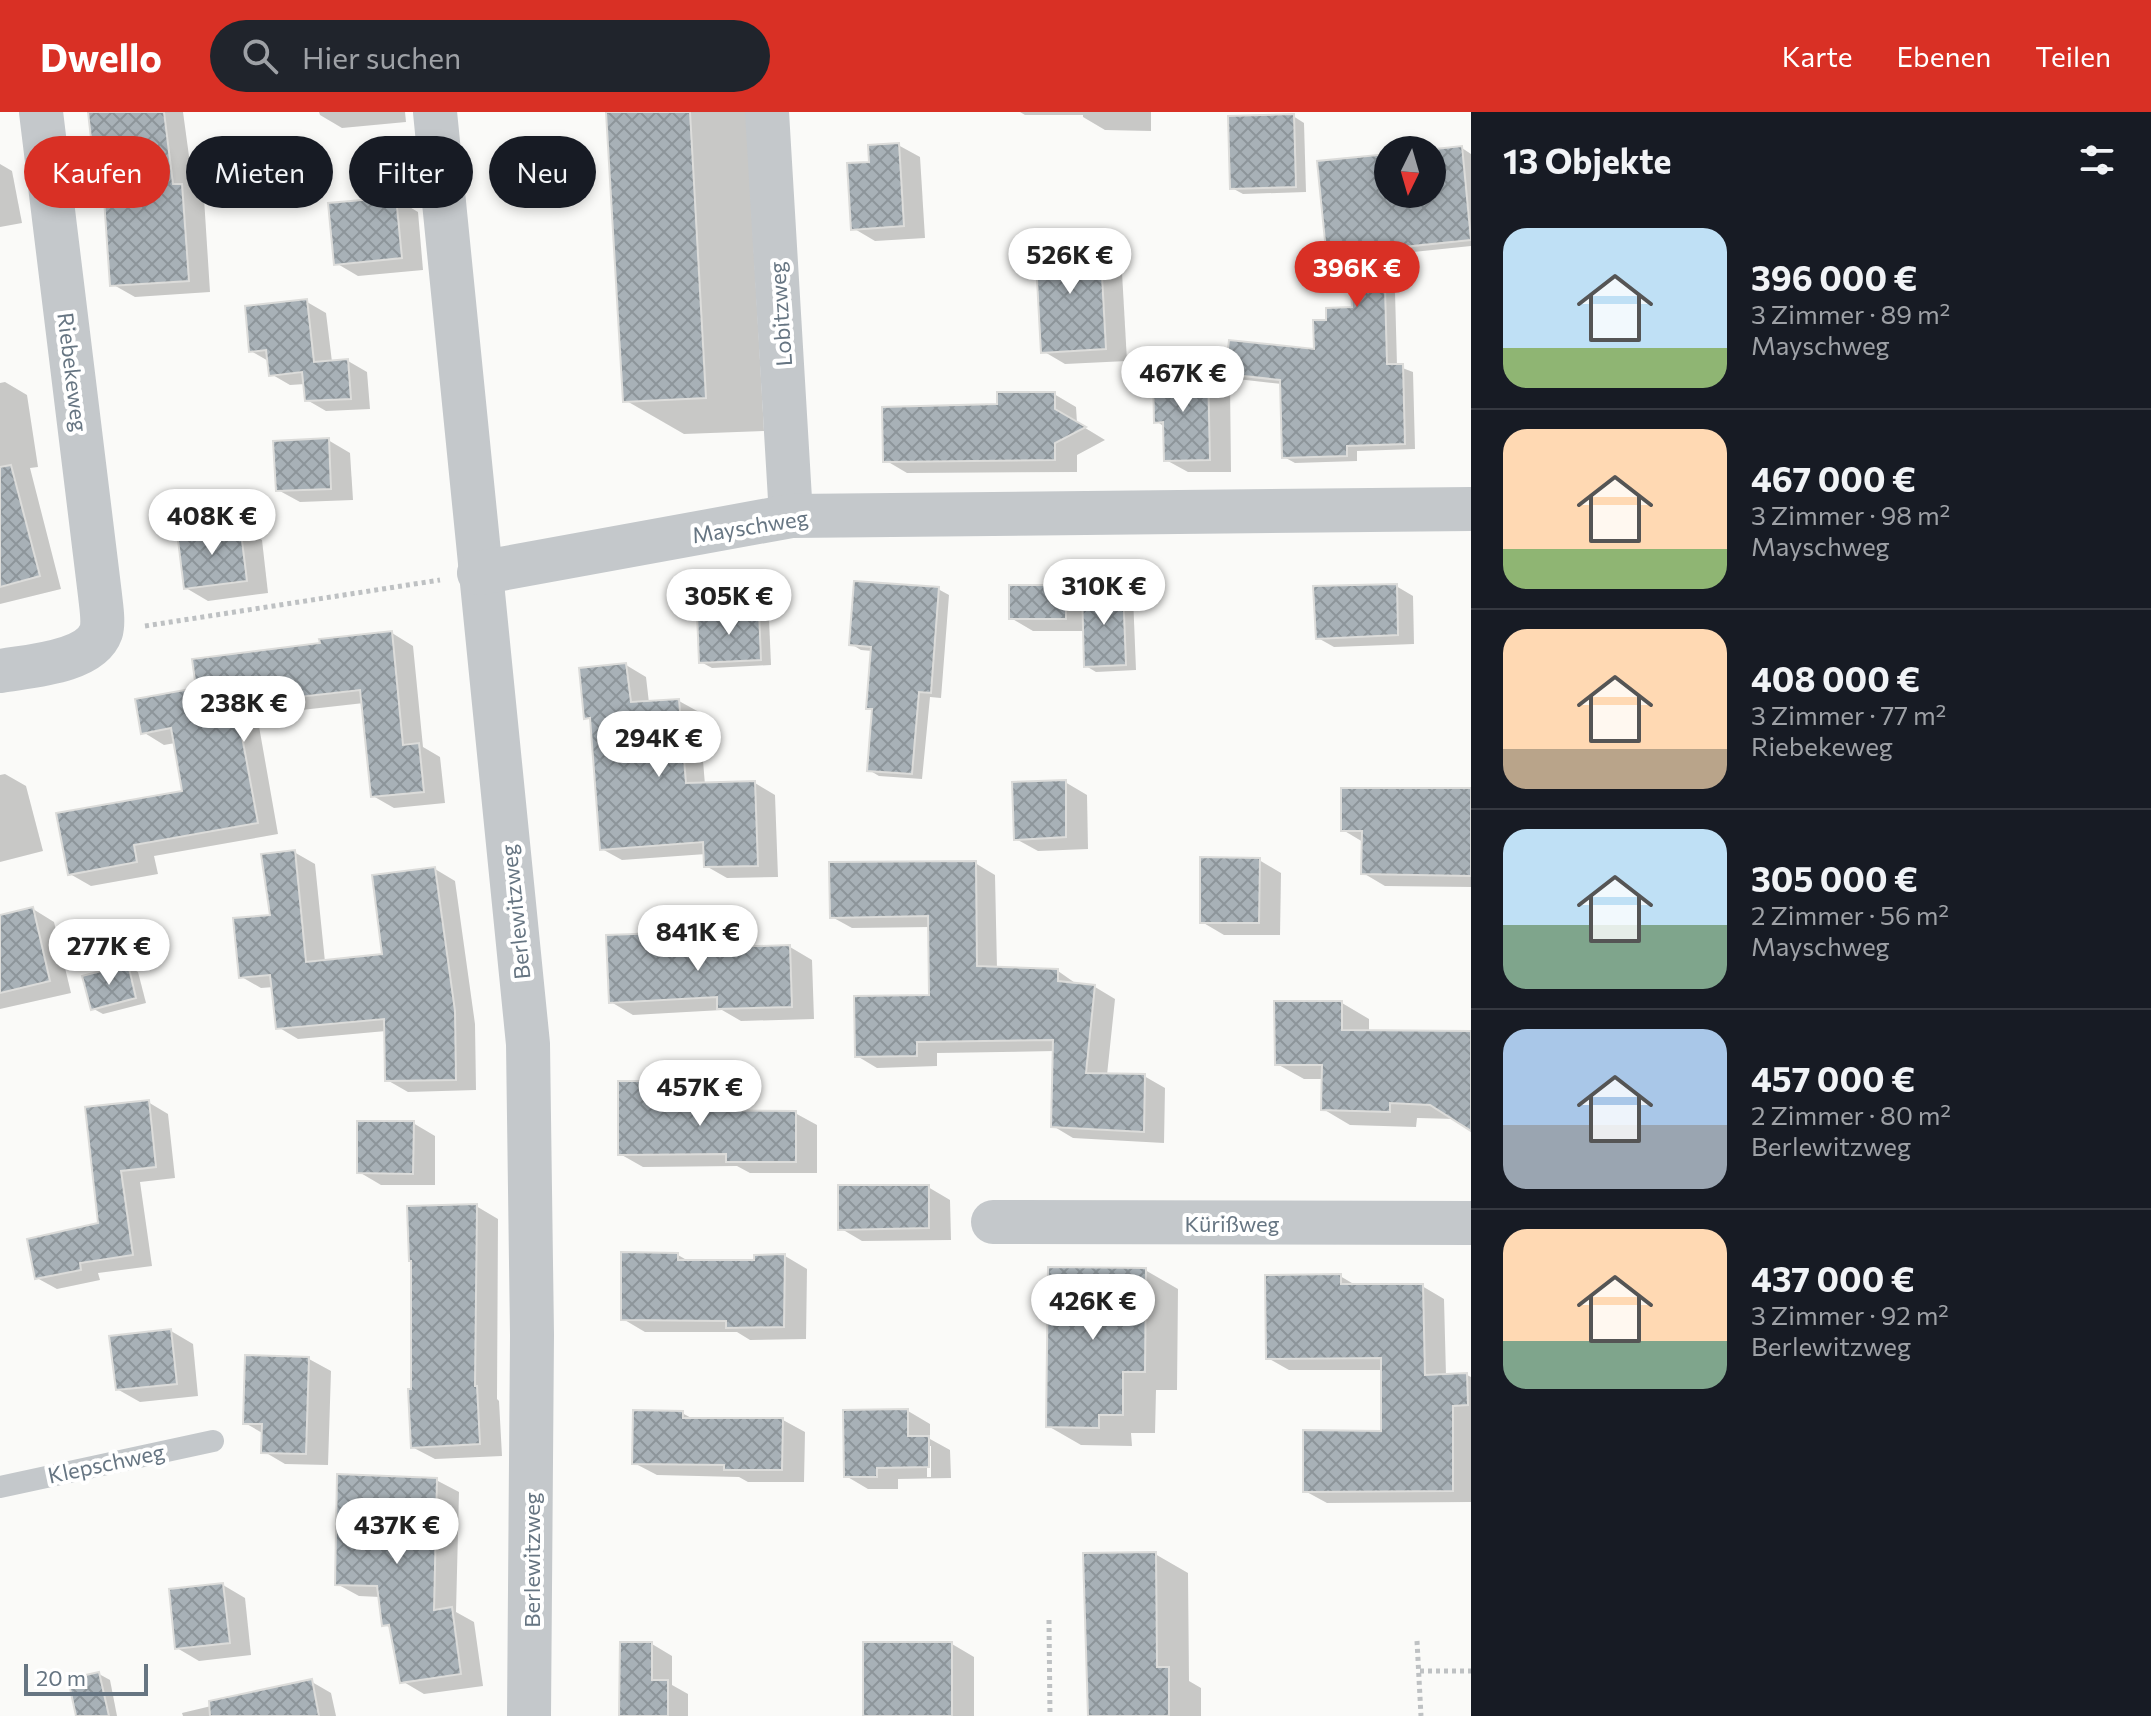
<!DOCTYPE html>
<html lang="de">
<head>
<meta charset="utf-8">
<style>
	:root { --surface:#171b24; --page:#20242c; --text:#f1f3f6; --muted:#9ea1a6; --line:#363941; --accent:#d93025 }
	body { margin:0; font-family:Commissioner,sans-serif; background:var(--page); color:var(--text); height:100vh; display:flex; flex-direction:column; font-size:30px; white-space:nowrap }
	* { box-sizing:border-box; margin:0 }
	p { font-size:26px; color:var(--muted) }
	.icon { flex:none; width:44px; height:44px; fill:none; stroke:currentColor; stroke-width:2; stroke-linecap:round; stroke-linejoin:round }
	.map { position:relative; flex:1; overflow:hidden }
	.side { display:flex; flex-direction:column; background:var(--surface); width:680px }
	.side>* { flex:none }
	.hud { position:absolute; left:24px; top:24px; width:760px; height:72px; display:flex; gap:16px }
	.needle { width:52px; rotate:185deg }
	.tools { position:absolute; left:1374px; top:24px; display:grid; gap:16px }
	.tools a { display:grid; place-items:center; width:72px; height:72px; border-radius:50%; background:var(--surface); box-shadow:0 4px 12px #0003; font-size:40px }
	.scale { position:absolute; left:24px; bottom:20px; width:124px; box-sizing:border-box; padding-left:8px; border:4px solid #667582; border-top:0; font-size:22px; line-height:28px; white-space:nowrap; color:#667582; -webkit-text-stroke:6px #fff; paint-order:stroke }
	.price { position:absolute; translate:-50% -68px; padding:0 18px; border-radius:28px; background:#fff; color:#222; font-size:26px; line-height:52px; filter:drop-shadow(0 2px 4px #0008) }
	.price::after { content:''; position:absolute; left:50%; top:48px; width:24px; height:18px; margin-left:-12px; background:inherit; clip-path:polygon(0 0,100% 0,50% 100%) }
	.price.selected { background:var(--accent); color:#fff }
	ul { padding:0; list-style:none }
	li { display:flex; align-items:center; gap:24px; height:200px; padding:0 32px }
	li+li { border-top:2px solid var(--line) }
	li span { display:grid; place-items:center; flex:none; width:224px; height:160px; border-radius:24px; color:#555 }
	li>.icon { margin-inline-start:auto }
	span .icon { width:96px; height:96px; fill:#fffc; stroke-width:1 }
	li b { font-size:34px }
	h2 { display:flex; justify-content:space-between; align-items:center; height:96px; padding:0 32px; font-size:34px }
	.chip { padding:0 28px; border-radius:36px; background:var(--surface); box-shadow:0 4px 12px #0003; font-size:28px; line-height:72px }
	.chip.selected { background:var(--accent); color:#fff }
	header { display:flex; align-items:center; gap:48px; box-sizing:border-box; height:112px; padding:0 40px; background:var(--accent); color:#fff }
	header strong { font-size:38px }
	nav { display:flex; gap:44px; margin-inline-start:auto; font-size:28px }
	.search { width:560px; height:72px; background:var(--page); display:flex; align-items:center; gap:20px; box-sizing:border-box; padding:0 28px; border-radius:44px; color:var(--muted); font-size:30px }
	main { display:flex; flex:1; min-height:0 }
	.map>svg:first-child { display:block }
	.shadow { fill:#0003; fill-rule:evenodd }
	.building { fill:url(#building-cross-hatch); stroke:#dcdcda; stroke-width:2 }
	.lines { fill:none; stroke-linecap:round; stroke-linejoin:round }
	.path { stroke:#bec1c3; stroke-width:5; stroke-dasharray:4 4; stroke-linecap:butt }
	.service { stroke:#c4c8cb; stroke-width:22 }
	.minor { stroke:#c4c8cb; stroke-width:44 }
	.labels { text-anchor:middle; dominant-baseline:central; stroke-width:8; stroke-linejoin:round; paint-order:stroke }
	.street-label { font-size:22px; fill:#667582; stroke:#fff }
</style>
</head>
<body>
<header>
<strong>Dwello</strong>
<div class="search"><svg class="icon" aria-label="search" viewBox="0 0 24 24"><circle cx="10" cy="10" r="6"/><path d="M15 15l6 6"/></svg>Hier suchen</div>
<nav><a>Karte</a><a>Ebenen</a><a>Teilen</a></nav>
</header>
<main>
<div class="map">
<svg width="1471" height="1604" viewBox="0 0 1471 1604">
	<defs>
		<pattern id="building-cross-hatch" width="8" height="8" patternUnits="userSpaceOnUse" patternTransform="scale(2)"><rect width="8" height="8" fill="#a8b1b7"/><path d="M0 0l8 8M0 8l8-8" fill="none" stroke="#8d959a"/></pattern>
	</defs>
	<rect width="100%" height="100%" fill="#fafaf8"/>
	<g class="shadow">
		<path d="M90,0H183L194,81L204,86L210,180L135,185L112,172L104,48L95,43Z"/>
		<path d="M319,0H405L406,10L342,16L320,3Z"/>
		<path d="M608,0H746L764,319L684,322L625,288Z"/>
		<path d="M1020,0H1151V19L1105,18L1083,5V3H1025Z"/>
		<path d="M1293,4L1304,11L1306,80L1243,82L1232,76Z"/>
		<path d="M898,33L920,45L925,126L875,129L853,116L871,52Z"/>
		<path d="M1462,36L1471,42V134L1394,142L1397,254L1413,260L1415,337L1357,339V349L1295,351L1284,345L1282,272L1237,267L1227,261L1316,239L1328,210L1354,197L1351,143H1339L1328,137L1388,44V82H1432V39Z"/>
		<path d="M0,52L12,59L22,111L0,115Z"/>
		<path d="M396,87L418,100L423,158L358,164L336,151Z"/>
		<path d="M1099,130L1121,143L1127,249L1065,252L1043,239Z"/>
		<path d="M307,190L326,201L332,250L348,249L367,260L370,297L326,299L307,288L305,272L290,273L271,262L270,250L251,239Z"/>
		<path d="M1208,260L1230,273L1231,360H1188L1166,348L1165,315L1156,309Z"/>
		<path d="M5,270L27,283L38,355L30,356L61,477L0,492V271Z"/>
		<path d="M1054,282L1076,295L1077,311L1105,328L1077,343V360L907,361L885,348L999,294Z"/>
		<path d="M328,328L350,341L353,388L300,390L278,378Z"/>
		<path d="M239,415L262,428L268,481L208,489L186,476Z"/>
		<path d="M1396,474L1413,484L1414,532L1334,535L1318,526Z"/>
		<path d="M1065,475L1084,486L1123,478L1133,484L1136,558L1096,560L1086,554L1085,519H1033L1011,506Z"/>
		<path d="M938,477L949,483L941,586L930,585L922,667L879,664L869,658L873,599L868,596L872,539L861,538L851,532Z"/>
		<path d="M758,501L769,507L771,553L712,556L701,550Z"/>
		<path d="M392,521L413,534L423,635L440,645L445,691L394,696L373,684L364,591L257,603L278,722L154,744L158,762L91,774L70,762L184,680L175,631L164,633L143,620L198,578Z"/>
		<path d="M626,553L646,565L649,591L679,589L699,600L705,673L755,671L775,683L778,765L727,766L706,754V742L622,748L602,737L592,609L586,605Z"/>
		<path d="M5,662L26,674L43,739L0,750V663Z"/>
		<path d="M1065,670L1087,683L1088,737L1038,739L1016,727Z"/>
		<path d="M1471,678V775L1385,774L1363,761V730L1343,718Z"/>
		<path d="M294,740L315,752L325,850L385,844L435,757L455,769L475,912L476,978L408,980L387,968L386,919L298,927L278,915L274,875L261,876L240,864L272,805Z"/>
		<path d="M1259,748L1281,761L1280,823H1224L1202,810Z"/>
		<path d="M975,751L995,763L997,857L1058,859L1078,873L1095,875L1115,887L1107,963L1144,964L1165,976L1164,1031L1073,1026L1053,1014L1055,939L937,941V954L877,956L857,944L931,884V815L852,816L832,805Z"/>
		<path d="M33,797L54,810L71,881L0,897V805Z"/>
		<path d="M661,823L684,835V839L790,835L812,848L814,907L741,909L722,898L633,903L611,890Z"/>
		<path d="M128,854L138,860L146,891L103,902L92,896Z"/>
		<path d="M1342,891L1369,907V920L1471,921V1016L1456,1007L1417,1006L1416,1015L1350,1013L1323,997L1324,967H1304L1277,952Z"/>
		<path d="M673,971L695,983V1000L795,1001L817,1013V1061H750L737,1054L643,1055L620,1042Z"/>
		<path d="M148,990L168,1002L175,1066L140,1070L152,1154L98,1161L100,1168L57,1177L37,1166L100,1112L88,997Z"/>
		<path d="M413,1011L435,1024V1073H381L359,1060Z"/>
		<path d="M928,1075L950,1088L951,1128L862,1129L840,1116Z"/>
		<path d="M476,1094L498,1107L497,1287L499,1289L502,1344L435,1347L412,1335L413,1279Z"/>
		<path d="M678,1143L690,1150H756L785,1144L807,1157L806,1227L750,1228L737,1220H645L623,1207Z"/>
		<path d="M1145,1158L1178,1177L1177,1278H1156L1155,1321H1131L1132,1334L1081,1333L1048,1314Z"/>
		<path d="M1340,1164L1357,1174H1422L1444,1187L1446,1264L1467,1263L1471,1265V1390L1327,1391L1305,1379L1383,1321V1258H1289L1268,1246Z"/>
		<path d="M171,1219L193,1232L198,1284L140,1290L117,1277Z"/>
		<path d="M309,1247L331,1259L328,1353L285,1352L263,1339L264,1322L245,1311Z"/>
		<path d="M908,1299L930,1312V1327L950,1338L951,1366L898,1367V1377H868L846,1364ZM927,1334H931V1365H927Z"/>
		<path d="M682,1301L695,1308H783L805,1320L804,1370H748L739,1365L657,1363L634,1351Z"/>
		<path d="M436,1368L459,1380L456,1500L474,1510L483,1574L424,1582L402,1569L392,1517L384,1512L380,1485L359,1484L337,1472Z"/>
		<path d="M1155,1442L1188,1461L1189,1569L1201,1576V1604H1090Z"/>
		<path d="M223,1473L245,1486L251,1543L199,1549L177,1536Z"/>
		<path d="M652,1532L672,1544V1573L688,1582V1604H621Z"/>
		<path d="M952,1532L974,1545V1604H865Z"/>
		<path d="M99,1562L110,1568L117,1604H78Z"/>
		<path d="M312,1570L331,1581L336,1604H183L182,1601Z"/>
	</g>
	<g class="building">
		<path d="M88,0H164L173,72H182L189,169L110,174L101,43L93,44Z"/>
		<path d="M606,0H690L706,286L623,290Z"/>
		<path d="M1294,2L1296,75L1230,77L1228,4Z"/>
		<path d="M899,31L904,114L851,118L847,51L869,50L868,33Z"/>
		<path d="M1462,34L1471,128L1384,137L1387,252H1403L1405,332L1347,334V344L1282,346L1280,268L1225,262L1229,228L1314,237L1313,208H1326V196L1352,195L1349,138L1326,139L1317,49L1388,42V82H1432V38H1426Z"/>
		<path d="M396,85L402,146L334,153L328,91Z"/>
		<path d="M1100,128L1106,237L1041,241L1035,131Z"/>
		<path d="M307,187L314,250L348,247L351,287L305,289L302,260L269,264L266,238L249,240L245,194Z"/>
		<path d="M1208,258L1210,348L1164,349L1163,310L1154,311L1153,259Z"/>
		<path d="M997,280H1055V297L1086,315L1055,331V348L883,350L882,295L997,292Z"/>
		<path d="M329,326L331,377L276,379L273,329Z"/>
		<path d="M11,353L40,464L0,475V355Z"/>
		<path d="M240,413L247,469L184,477L177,420Z"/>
		<path d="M854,469L939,475L931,581L919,580L912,662L867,659L872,597H866L871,535L849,533Z"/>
		<path d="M1397,472L1398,523L1316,527L1313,474Z"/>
		<rect x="1009" y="473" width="57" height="34"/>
		<path d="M1123,476L1126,553L1084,555L1082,477Z"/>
		<path d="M759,499L761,548L699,551L697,501Z"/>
		<path d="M392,519L403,633L419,631L424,680L371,685L360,578L236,592L258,711L134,733L137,750L68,763L56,701L182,679L171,616L141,622L135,587L196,576L192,547L320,531L319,527Z"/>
		<path d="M626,551L631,590L679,587L686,671L755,669L758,754L704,755L703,730L600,738L590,606L584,607L579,556Z"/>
		<path d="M1066,668V725L1014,728L1012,670Z"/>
		<path d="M1341,676H1471V764L1361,762L1362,719H1341Z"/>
		<path d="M295,738L306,850L382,842L372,763L435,755L455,899L456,968L385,969L384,907L276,917L270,863L239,866L233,806L270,803L261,742Z"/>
		<path d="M1200,745L1260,746L1259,811H1200Z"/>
		<path d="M976,749L977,854L1058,857V869L1095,873L1086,961L1145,962L1144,1020L1051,1015L1053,928L917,930V944L855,945L854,884L929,883L928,804L830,806L829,750Z"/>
		<path d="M33,795L50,869L0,881V803Z"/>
		<path d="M662,821L663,837L790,833L792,895L717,897V885L609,891L606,823Z"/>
		<path d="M128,852L136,886L91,898L82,864Z"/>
		<path d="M1274,889H1342V918L1471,919V1019L1430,993L1390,991V1000L1321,998L1322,953H1275Z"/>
		<path d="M618,969H673V998L796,999V1050H726V1042L618,1043Z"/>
		<path d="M149,988L156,1055L121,1059L133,1143L80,1151L81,1158L35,1167L27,1127L98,1111L85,995Z"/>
		<path d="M357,1009H414L413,1062L357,1061Z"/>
		<path d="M838,1073H929V1116L838,1118Z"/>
		<path d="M477,1092L475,1274H477L480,1332L411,1336L408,1277H411V1149H409L407,1094Z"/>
		<path d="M621,1140L678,1141V1148H754V1143L785,1142L784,1215L726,1216V1209L621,1208Z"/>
		<path d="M1048,1155L1146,1156L1145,1260H1123V1303H1099V1316L1046,1315Z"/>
		<path d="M1341,1162V1172H1423L1425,1263L1467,1261L1468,1293L1453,1294V1379L1303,1380V1318L1381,1319V1246L1266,1247L1265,1163Z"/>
		<path d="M171,1217L177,1272L116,1278L109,1224Z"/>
		<path d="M245,1243L309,1245L306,1342L261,1341L262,1312H243Z"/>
		<path d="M908,1297V1324H929V1355L877,1356V1365H844L843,1298Z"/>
		<path d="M633,1298L683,1299V1306H783L782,1358H724V1353L632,1352Z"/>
		<path d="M337,1362L437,1366L434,1498L452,1495L461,1562L400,1571L389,1513L382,1514L377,1474L335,1473Z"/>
		<path d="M1156,1440L1157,1555H1169V1604H1088L1083,1441Z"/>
		<path d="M223,1471L230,1531L175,1537L169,1477Z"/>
		<path d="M620,1530H652V1568H668V1604H619Z"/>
		<rect x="863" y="1530" width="89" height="74"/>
		<path d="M99,1560L109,1604H76L68,1567Z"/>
		<path d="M312,1567L319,1604H210L209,1589Z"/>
	</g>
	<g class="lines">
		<g class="path">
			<path d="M145,514L440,468"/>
			<path d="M1049,1508L1050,1604"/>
			<path d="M1417,1529L1421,1604"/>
			<path d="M1420,1559H1471"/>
		</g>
		<path class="service" d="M0,1375L213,1329"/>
		<g class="minor">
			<path d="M435,0L528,932L532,1223L529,1604"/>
			<path d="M767,0L791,404"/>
			<path d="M479,461L791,404L1471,397"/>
			<path d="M0,559C28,554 90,551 101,520C104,510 101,493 100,483L41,0"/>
			<path d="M993,1110L1471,1111"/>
		</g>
	</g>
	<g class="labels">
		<g class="street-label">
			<text transform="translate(780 202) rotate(-94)">Lobitzweg</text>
			<text transform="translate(73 260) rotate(83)">Riebekeweg</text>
			<text transform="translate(750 414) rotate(-9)">Mayschweg</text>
			<text transform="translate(515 800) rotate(-96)">Berlewitzweg</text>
			<text x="1232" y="1111">Kürißweg</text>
			<text transform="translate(106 1351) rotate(-12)">Klepschweg</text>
			<text transform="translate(531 1448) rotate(-90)">Berlewitzweg</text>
		</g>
	</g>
</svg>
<div class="tools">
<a><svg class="needle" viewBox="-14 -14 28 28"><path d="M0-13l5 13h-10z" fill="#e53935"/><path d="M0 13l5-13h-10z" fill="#9ea1a6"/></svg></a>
</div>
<div class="scale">20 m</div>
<b class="price" style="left:1070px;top:184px">526K €</b>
<b class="price selected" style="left:1357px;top:197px">396K €</b>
<b class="price" style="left:1183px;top:302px">467K €</b>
<b class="price" style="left:212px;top:445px">408K €</b>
<b class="price" style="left:1104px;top:515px">310K €</b>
<b class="price" style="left:729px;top:525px">305K €</b>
<b class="price" style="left:244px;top:632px">238K €</b>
<b class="price" style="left:659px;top:667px">294K €</b>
<b class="price" style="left:698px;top:861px">841K €</b>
<b class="price" style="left:109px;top:875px">277K €</b>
<b class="price" style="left:700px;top:1016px">457K €</b>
<b class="price" style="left:1093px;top:1230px">426K €</b>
<b class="price" style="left:397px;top:1454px">437K €</b>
<div class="hud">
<a class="chip selected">Kaufen</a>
<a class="chip">Mieten</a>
<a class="chip">Filter</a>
<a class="chip">Neu</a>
</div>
</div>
<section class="side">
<h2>13 Objekte<svg class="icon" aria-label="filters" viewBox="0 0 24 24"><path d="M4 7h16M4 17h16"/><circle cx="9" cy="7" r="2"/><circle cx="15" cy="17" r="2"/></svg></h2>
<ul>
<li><span style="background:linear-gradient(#bfe0f5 75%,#8fb573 0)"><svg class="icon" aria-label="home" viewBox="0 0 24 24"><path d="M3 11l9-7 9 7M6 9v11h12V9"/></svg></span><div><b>396 000 €</b><p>3 Zimmer · 89 m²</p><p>Mayschweg</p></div></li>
<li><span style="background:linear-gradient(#ffd9b3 75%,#8fb573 0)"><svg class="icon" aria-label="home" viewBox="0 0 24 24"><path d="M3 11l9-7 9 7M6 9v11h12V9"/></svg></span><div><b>467 000 €</b><p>3 Zimmer · 98 m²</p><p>Mayschweg</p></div></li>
<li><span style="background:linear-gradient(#ffd9b3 75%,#b9a48a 0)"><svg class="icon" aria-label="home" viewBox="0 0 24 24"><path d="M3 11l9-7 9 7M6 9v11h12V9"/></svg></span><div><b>408 000 €</b><p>3 Zimmer · 77 m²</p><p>Riebekeweg</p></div></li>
<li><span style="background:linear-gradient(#bfe0f5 60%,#7fa58c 0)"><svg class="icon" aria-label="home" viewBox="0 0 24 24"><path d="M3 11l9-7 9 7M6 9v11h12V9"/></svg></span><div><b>305 000 €</b><p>2 Zimmer · 56 m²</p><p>Mayschweg</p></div></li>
<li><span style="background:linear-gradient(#a9c7e8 60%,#9aa5b1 0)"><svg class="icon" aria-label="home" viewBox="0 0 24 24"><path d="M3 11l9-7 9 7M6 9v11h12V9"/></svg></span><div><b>457 000 €</b><p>2 Zimmer · 80 m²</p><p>Berlewitzweg</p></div></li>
<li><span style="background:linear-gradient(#ffd9b3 70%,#7fa58c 0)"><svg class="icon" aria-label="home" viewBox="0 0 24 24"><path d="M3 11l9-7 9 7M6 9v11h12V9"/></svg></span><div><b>437 000 €</b><p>3 Zimmer · 92 m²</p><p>Berlewitzweg</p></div></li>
</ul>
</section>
</main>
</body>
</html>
